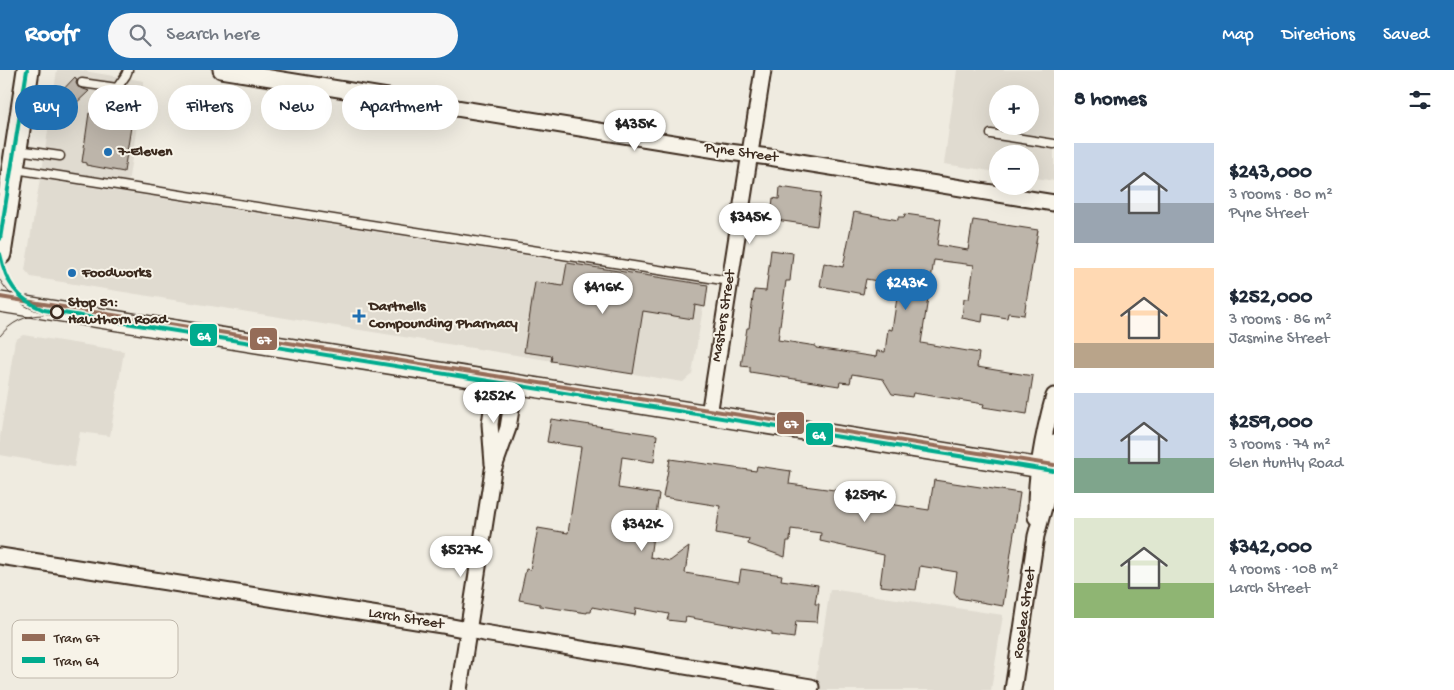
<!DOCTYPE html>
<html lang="en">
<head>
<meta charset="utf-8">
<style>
	:root { --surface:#fff; --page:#f6f6f7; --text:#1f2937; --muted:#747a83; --accent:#1f6fb2 }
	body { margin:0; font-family:"Gochi Hand",sans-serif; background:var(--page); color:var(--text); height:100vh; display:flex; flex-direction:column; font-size:19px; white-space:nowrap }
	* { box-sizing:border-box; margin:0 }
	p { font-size:16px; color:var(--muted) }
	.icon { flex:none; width:28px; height:28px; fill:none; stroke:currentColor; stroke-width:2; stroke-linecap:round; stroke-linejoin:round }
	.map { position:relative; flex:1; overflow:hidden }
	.sheet { display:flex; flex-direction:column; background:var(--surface); width:400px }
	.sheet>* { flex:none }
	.guide { position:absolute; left:15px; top:15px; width:475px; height:45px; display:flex; gap:10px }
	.buttons { position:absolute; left:989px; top:15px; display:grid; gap:10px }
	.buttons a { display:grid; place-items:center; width:50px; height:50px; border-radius:50%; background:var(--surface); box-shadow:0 5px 20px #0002; font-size:25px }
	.price { position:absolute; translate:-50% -42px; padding:0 11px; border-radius:18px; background:#fff; color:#222; font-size:16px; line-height:32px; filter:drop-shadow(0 1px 2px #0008) }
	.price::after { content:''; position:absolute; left:50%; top:30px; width:15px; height:11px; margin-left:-8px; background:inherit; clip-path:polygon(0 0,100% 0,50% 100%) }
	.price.selected { background:var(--accent); color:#fff }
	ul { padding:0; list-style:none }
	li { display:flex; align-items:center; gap:15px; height:125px; padding:0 20px }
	li span { display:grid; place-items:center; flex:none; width:140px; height:100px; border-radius:0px; color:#555 }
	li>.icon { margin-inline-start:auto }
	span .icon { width:60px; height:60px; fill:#fffc; stroke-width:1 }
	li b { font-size:21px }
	h2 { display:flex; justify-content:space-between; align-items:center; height:60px; padding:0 20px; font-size:21px }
	.tag { padding:0 18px; border-radius:22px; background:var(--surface); box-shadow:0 5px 20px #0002; font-size:18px; line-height:45px }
	.tag.selected { background:var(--accent); color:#fff }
	header { display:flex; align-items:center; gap:30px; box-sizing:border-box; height:70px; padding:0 25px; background:var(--accent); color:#fff }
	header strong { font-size:24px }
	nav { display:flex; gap:28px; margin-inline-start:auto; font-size:18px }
	.search { width:350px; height:45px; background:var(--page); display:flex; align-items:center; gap:12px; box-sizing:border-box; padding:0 18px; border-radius:28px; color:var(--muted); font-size:19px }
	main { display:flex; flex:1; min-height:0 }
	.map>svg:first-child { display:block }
	.built { fill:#e0dbd0; fill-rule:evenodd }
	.building { fill:#bdb5aa; stroke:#3b2a1e }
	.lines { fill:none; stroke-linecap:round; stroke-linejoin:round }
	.service-casing { stroke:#3b2a1e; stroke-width:11 }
	.minor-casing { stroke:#3b2a1e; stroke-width:19 }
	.tertiary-casing { stroke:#3b2a1e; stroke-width:22 }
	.secondary-casing { stroke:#3b2a1e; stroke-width:25 }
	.service { stroke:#f7f3e8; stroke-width:8 }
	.minor { stroke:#f7f3e8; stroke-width:15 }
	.tertiary { stroke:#f7f3e8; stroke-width:19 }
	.secondary { stroke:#f7f3e8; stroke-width:21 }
	.tram { stroke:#3b2a1e; stroke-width:1 }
	.tram-1-casing { stroke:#f7f3e8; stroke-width:8 }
	.tram-2-casing { stroke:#f7f3e8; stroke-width:8 }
	.tram-1 { stroke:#956c58; stroke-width:4 }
	.tram-2 { stroke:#00ab8e; stroke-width:4 }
	.poi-dot { fill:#1f6fb2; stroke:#f7f3e8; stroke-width:2 }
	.stop-dot { fill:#f7f3e8; stroke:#3b2a1e; stroke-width:2.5 }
	.labels { text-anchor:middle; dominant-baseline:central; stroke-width:4; stroke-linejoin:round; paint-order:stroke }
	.poi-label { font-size:15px; font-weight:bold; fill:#3b2a1e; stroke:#f7f3e8; text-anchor:start }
	.street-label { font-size:15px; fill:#3b2a1e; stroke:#f7f3e8 }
	.stop-label { font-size:15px; font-weight:bold; fill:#3b2a1e; stroke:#f7f3e8; text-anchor:start }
	.key { fill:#f7f3e8; stroke:#bfb7ab; stroke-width:1 }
	.key-label { font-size:14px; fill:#3b2a1e }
	.line-badge { stroke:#f7f3e8; stroke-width:2 }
	.badge-label { font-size:14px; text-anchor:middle; font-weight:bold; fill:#fff }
</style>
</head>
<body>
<header>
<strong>Roofr</strong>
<div class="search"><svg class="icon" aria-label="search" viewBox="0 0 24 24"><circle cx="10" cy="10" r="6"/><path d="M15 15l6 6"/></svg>Search here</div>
<nav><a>Map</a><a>Directions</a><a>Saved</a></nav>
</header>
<main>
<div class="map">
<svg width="1054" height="620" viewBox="0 0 1054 620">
	<rect width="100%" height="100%" fill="#efebe0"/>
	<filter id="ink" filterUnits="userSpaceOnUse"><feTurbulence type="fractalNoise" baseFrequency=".02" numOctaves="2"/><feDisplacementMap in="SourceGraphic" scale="10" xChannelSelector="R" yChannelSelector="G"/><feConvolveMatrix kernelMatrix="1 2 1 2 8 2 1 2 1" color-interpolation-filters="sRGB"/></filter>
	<g filter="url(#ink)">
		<g class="built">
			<path d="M57,0H78L144,11L128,113L42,101Z"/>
			<path d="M957,0H1054V111L1030,107V84H998L997,102L944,94ZM998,24H1030V56H998Z"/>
			<path d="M40,109L707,214L692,304L683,312L31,207L25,200Z"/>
			<path d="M23,265L124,281L110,366L80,362L74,397L0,385V367L15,270Z"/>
			<path d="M830,519L1003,545L991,620H814Z"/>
		</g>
		<g class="building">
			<path d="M75,7L77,10L76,13L78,17L89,21L71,38L58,25Z"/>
			<path d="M89,43L132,50L124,102L86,95V93L82,92Z"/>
			<path d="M780,117L821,123L817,156L776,150V147H771L773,128L779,129Z"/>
			<path d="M854,142L898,150V147H904L905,144L941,149L937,175L968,180L973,150L1038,160L1024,245L1008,243L1007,248L983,244L982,252L962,248L964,229H969L974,195L934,190L921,273L979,283L977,297L1033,306L1027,344L983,337L984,334L913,323L912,327L892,324L883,309L852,304L850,313L840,312L839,316L750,302V297L741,296L747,258H749L754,220L766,221L771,180L793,183L790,211H786L778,270L816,276V278L876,287L877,281L885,282L888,259L892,260L899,215L866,209L863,224L820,216L824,193L843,197Z"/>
			<path d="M567,193L708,215L705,237L695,235L693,249L643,241L633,304L551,291L552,286L524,282L535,212L563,216Z"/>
			<path d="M551,349L657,365L654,392L622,387L618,418L659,424L650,487L670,491L689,477L685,503L739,512L741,499L782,505L781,510L818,515L815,534H819L817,552L796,551L794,568L772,565V562L686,547L685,552L667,550L669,544L636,538L635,545L592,537L591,542H587V543L540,536V534L519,530L526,499L530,500L538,458L568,463L581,377L547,372Z"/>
			<path d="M670,389L756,401L757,396L791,401L789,414L857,423V421L885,426L883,433L929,440L934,410L1020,423L1003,536L958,528L954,522L957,502L920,496L916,520L880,516L884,485L820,471L821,463L791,459L790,471H787L785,487L748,474L749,469L716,463L720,436L663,427Z"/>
		</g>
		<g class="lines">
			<g class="service-casing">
				<g id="service">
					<path d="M82,13L117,18L126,5L128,0"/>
					<path d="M27,22L49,35L57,38L66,48"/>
					<path d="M991,64L1054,74"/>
					<path d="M18,80L60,86"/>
					<path d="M15,99L729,211"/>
				</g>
			</g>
			<g class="minor-casing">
				<g id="minor">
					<path d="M221,0L729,82L769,87L1054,133"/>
					<path d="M709,345L763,0"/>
					<path d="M493,394L490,354L496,311"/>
					<path d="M1036,447C1035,406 1043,365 1054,326"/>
					<path d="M0,486L442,555L484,563L811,617"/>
					<path d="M459,620L493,400L508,358L515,314"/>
					<path d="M1013,620L1036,466L1047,426L1054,372"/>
				</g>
			</g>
			<g class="tertiary-casing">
				<path id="tertiary" d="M0,232L1054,400"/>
			</g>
			<g class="secondary-casing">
				<path id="secondary" d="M0,184L28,0"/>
			</g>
			<use href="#service" class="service"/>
			<use href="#minor" class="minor"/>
			<use href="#tertiary" class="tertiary"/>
			<use href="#secondary" class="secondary"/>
			<g class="tram">
				<path d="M0,210C14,232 25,238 50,245"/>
				<path d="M0,266C11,252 26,245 43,245"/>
			</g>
			<g class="tram-1-casing">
				<path id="tram-1" d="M0,227L1054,395"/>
			</g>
			<g class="tram-2-casing">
				<g id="tram-2">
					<path d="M0,169L27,0"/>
					<path d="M0,184C6,212 16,229 44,240L1053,401"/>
				</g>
			</g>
			<use href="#tram-1" class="tram-1"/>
			<use href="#tram-2" class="tram-2"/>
		</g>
	</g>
	<g class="poi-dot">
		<circle cx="108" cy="82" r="5"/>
		<circle cx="72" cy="203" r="5"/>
		<path d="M356.5 238.5h5v5h5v5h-5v5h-5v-5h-5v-5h5z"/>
	</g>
	<circle class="stop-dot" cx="57" cy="242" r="6"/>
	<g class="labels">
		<g class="poi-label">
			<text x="118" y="82">7-Eleven</text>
			<text x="82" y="203">Foodworks</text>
			<text x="369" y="237">Dartnells<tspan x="369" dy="17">Compounding Pharmacy</tspan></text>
		</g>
		<g class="street-label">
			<text transform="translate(741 83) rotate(8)">Pyne Street</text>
			<text transform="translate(724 246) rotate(-81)">Masters Street</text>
			<text transform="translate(1025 543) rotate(-82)">Roselea Street</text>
			<text transform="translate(406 549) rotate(9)">Larch Street</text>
		</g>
		<g class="stop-label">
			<text x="68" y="233">Stop 51:<tspan x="68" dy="17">Hawthorn Road</tspan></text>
		</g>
	</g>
	<rect x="12" y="550" width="166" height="58" rx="8" class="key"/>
	<rect x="22" y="564" width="23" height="7" fill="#956c58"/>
	<rect x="22" y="587" width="23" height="6" fill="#00ab8e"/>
	<g class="key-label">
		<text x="54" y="572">Tram 67</text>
		<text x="54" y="595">Tram 64</text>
	</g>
	<g class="line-badge">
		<rect x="189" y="253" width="29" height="24" rx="5" fill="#00ab8e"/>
		<rect x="249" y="257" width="29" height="24" rx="5" fill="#956c58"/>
		<rect x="776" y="341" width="29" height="24" rx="5" fill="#956c58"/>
		<rect x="805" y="352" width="29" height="24" rx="5" fill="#00ab8e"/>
	</g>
	<g class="badge-label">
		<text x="204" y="270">64</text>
		<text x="264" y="274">67</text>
		<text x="791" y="358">67</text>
		<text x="819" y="369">64</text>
	</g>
</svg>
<div class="buttons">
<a>+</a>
<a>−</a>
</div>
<b class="price" style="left:635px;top:82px">$435K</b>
<b class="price" style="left:750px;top:175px">$345K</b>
<b class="price selected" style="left:906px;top:241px">$243K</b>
<b class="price" style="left:603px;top:245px">$416K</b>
<b class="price" style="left:494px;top:354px">$252K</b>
<b class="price" style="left:865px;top:453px">$259K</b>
<b class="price" style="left:642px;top:482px">$342K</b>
<b class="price" style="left:461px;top:508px">$527K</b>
<div class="guide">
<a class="tag selected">Buy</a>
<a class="tag">Rent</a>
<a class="tag">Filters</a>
<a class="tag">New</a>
<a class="tag">Apartment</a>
</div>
</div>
<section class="sheet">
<h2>8 homes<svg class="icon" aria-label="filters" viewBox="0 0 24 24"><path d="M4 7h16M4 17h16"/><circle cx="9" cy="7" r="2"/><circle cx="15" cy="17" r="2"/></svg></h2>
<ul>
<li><span style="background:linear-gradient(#c9d6e8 60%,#9aa5b1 0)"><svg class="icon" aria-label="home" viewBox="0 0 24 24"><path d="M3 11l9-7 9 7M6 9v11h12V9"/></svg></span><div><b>$243,000</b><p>3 rooms · 80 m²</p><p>Pyne Street</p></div></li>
<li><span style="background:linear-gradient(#ffd9b3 75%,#b9a48a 0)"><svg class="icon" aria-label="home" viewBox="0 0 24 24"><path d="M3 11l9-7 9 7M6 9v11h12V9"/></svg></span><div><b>$252,000</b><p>3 rooms · 86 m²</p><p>Jasmine Street</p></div></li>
<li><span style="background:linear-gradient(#c9d6e8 65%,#7fa58c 0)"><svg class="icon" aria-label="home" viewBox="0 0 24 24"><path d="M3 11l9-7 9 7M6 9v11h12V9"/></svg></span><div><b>$259,000</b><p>3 rooms · 74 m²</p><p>Glen Huntly Road</p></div></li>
<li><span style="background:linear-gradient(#dfe7d0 65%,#8fb573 0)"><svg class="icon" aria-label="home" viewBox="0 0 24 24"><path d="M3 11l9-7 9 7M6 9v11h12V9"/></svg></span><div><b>$342,000</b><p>4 rooms · 108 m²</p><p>Larch Street</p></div></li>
</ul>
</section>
</main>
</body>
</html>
